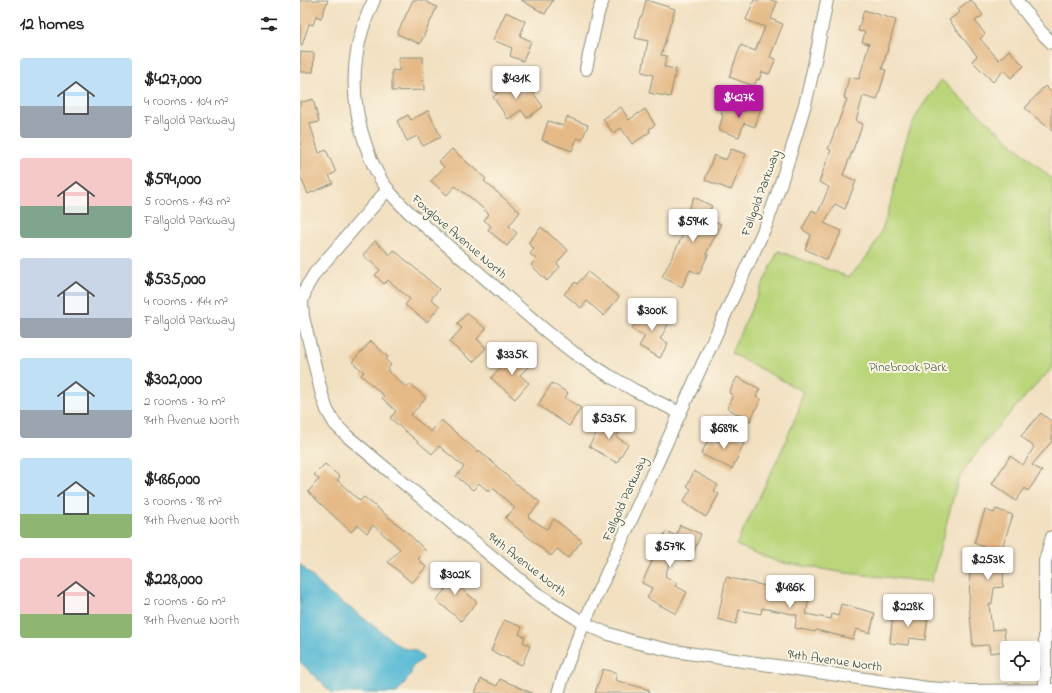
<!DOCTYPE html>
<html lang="en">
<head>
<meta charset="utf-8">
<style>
	:root { --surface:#fff; --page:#f6f6f6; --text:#222; --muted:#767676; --accent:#b5179e }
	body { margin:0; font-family:"Indie Flower",sans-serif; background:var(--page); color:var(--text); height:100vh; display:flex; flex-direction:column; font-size:15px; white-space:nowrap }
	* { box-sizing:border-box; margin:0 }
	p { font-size:13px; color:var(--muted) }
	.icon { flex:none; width:22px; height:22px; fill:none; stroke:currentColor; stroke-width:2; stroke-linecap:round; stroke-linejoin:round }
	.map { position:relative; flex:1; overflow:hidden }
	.drawer { display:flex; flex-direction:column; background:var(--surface); width:300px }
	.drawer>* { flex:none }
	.controls { position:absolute; left:700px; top:641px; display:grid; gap:8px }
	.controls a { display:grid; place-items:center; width:40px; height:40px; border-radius:4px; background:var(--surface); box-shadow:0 2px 10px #0003; font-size:20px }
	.price { position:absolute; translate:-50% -34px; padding:0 9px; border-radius:4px; background:#fff; color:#222; font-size:13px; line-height:26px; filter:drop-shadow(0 1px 2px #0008) }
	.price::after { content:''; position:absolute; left:50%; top:24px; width:12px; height:9px; margin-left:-6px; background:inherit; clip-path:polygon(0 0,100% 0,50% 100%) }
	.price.active { background:var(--accent); color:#fff }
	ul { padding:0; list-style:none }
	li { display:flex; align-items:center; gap:12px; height:100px; padding:0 20px }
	li span { display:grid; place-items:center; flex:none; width:112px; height:80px; border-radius:4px; color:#555 }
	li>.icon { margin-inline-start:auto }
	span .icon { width:48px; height:48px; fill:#fffc; stroke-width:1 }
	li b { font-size:17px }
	h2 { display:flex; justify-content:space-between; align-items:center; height:48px; padding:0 20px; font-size:17px }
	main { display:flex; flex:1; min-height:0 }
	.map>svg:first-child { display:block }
	.green { fill:#bad57a; stroke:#6c8957 }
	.water { fill:#56b9d5; stroke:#3a7b84 }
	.building { fill:#e5ba87 }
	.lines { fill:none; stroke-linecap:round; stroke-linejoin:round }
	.street-casing { stroke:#888e7a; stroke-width:14 }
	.street { stroke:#fff; stroke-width:12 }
	.labels { text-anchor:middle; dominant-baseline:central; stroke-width:4; stroke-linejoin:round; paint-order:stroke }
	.street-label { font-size:13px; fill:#1f3d34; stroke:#fcf5e5 }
	.park-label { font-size:13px; fill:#3e5b42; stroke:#fcf5e5 }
</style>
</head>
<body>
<main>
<section class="drawer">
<h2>12 homes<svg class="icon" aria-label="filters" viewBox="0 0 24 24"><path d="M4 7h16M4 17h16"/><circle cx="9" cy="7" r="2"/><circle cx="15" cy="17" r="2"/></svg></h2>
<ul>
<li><span style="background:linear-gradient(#bfe0f5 60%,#9aa5b1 0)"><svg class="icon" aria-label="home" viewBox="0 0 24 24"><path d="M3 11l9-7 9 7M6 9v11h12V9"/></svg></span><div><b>$427,000</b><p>4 rooms · 104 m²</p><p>Fallgold Parkway</p></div></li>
<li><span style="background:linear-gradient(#f6c9c9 60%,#7fa58c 0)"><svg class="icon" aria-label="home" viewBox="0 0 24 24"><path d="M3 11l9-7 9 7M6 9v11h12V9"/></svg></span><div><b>$594,000</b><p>5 rooms · 143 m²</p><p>Fallgold Parkway</p></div></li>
<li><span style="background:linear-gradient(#c9d6e8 75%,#9aa5b1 0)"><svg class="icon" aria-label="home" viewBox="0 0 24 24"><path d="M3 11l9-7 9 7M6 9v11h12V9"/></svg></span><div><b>$535,000</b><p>4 rooms · 144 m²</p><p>Fallgold Parkway</p></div></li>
<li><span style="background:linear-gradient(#bfe0f5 65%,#9aa5b1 0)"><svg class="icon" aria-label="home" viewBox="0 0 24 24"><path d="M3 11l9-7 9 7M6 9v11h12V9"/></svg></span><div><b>$302,000</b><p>2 rooms · 70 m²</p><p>94th Avenue North</p></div></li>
<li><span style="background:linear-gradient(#bfe0f5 70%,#8fb573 0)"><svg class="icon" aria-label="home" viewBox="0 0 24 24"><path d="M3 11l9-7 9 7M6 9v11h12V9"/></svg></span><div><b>$486,000</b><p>3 rooms · 98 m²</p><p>94th Avenue North</p></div></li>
<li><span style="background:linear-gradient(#f6c9c9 70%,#8fb573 0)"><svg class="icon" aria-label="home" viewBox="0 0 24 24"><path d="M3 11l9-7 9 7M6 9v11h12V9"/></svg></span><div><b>$228,000</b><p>2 rooms · 60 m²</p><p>94th Avenue North</p></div></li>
</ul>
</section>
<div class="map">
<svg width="752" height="693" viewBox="0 0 752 693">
	<rect width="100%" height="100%" fill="#fcf5e5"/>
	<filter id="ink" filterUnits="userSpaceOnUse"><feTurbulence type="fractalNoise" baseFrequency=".025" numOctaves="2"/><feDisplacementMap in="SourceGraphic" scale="8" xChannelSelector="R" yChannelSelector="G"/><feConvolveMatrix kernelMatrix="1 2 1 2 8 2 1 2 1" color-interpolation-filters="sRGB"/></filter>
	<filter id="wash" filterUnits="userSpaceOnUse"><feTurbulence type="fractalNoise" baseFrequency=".012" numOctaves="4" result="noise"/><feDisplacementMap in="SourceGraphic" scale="16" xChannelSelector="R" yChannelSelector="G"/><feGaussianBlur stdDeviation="0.9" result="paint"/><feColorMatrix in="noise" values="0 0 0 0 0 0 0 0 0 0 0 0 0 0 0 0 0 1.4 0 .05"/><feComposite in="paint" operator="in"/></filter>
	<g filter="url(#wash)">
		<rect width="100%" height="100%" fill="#f2e0c1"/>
		<path class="green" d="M641,80L752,179V368C721,402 682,440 658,480L631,582L546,573L478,562L436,545L481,452L499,409L502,391L431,353L478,251L549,277C557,268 566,259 572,249C593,216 596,166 610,129C617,111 630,96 641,80Z"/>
		<path class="water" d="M0,564L29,594L53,610L102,648L115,650L124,658L112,667L111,674L97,693H32L0,662Z"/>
		<g id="blocks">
			<g class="building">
				<path d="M0,0H28L21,18L16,16L13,25L9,24L2,45H0Z"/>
				<path d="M113,0H123L137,7L120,44L97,34Z"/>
				<path d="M221,0H253L245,14Z"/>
				<path d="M346,0L375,9L361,55L367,56L364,67L376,69L370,97L349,93L353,75L342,72L348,41L335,38L340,17H342Z"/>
				<path d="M454,0H471L477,2L471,19L483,24L470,57L476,59L469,74L462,72L459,80L457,79L454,86L429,77L441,45L455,51L465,27L446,20Z"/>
				<path d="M670,0H671L683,15L675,21L685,34L680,39L699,60L709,50L724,66L711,78L704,70L693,82L672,61L677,56L649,20L660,12L658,9Z"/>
				<path d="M564,10L596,20L582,69L586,70L577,100L563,96L556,121L563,124L543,175L556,181L545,209L535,204L524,223L542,231L527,260L505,249L511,235L502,229L512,210L518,213L529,187L519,182L531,150L528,149L547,99L544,98L549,77L559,79L569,44L562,42L565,32L558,31Z"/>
				<path d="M206,12L225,21L220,36L231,41L223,61L210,56L212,48L193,40Z"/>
				<path d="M0,52L14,53L13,72H0Z"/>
				<path d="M99,57H123L124,90L92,91V70L99,71Z"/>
				<path d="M209,78L221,94L230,88L243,107L227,118L221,110L208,119L193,97L197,94L194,89Z"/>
				<path d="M745,86L752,93V131L725,108Z"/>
				<path d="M13,99L19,122L10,124L19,153L26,150L36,172L29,176L33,183L8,194L0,176V101L3,102Z"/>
				<path d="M448,103L461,108L455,127L444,123L439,137L419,130L423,115L421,114L423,106L445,112Z"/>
				<path d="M321,107L329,120L345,109L355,125L349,129L350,132L332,144L321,128L313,133L303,119Z"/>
				<path d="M128,111L141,137L123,146L117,136L107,141L97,121L108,115L111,120Z"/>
				<path d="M267,117L288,125L282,140L277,138L272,151L242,140L248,121L264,126Z"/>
				<path d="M152,149L186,179L184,181L220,212L209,226L217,233L207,246L188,230L191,226L184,220L189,214L170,197L155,186L147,195L131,181L144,167L139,162Z"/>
				<path d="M431,149L446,154L431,190L405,180L414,155L426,160Z"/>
				<path d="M394,197L412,206L406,217L421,224L406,254L408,255L399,274L390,270L382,287L362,277L387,227L382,224Z"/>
				<path d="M241,227L268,250L257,263L260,267L247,281L231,265L236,259L230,254L234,249L228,243Z"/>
				<path d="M75,241L90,255L94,250L139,289L131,299L140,306L127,322L105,305L110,299L88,280L84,284L75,275L80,270L63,255Z"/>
				<path d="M288,272L319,297L304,316L287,301L281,308L264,294L275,282L277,284Z"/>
				<path d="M344,308L369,323L360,339L368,343L360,358L339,346L345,336L332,329Z"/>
				<path d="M167,313L186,329L177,339L186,348L173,362L149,342L162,328L157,324Z"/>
				<path d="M71,341L88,357L86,360L91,365L87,370L107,388L110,384L126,398L111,415L131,432L141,420L178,452L179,450L217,485V484L240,502L228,517L247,529L254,519L282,541L268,558L257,549L251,556L205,518L215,508L193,488L189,492L179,483L173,490L156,476L164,467L139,446L132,454L90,418L96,411L82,398L84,396L61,375L64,372L52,362Z"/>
				<path d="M213,353L228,367L220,375L229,383L215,399L191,378Z"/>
				<path d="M437,377L460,389L456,396L461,399L450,421L427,408L433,395L429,393Z"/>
				<path d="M252,383L268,393L265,398L281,408L269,426L238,405Z"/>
				<path d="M741,413L752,422V441L732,465L742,471L728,491L725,488L716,501L692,484L710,456L723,465L734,447L721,436Z"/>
				<path d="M306,416L323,427L316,437L328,444L317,463L289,446Z"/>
				<path d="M425,432L445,441L432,469L401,454L410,437L420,442Z"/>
				<path d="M25,464L40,477L37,480L60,501L64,497L107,532L126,551L118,559L126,567L112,583L88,562L100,549L73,525L67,533L58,525L51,532L8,492L19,479L14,475Z"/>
				<path d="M394,471L418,485L414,491L419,494L406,517L383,502L391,489L387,486Z"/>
				<path d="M696,509L713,515L696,565H704L703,587L694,588L692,604H689L692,630L704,629L706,651L690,653L689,645L673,646L669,606L670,571L688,572L689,549L674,543L685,510L694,513Z"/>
				<path d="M380,525L401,534L390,561L374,555L369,564L365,576L377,583L375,586L387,592L376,614L347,598L352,588L342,583L366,531L376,536Z"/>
				<path d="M148,568L165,584L161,588L177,602L161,621L136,600L146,589L137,581Z"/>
				<path d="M426,577L466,586V588L509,597L506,614L531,619L532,614L538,616L541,604L575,613L570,633L556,629L553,639L516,630L515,632L495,628L497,615L462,608L461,614L439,610L436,624L418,619Z"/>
				<path d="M593,612L628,615L625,640L609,638L608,645L590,643Z"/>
				<path d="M204,620L222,627L219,634L225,637L223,642L230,646L222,665L191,651Z"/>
				<path d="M303,669L317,673L315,680L349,690V693H295Z"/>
				<path d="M181,679L197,686L200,679L232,693H175Z"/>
			</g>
		</g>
	</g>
	<g filter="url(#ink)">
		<use href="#blocks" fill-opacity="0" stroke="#888e7a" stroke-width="1"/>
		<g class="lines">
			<g class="street-casing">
				<g id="street">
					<path d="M74,0C51,47 49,97 66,146C71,161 78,177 88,190C97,201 107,211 118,220L246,331L274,353L308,375L334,390L380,413"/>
					<path d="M716,0L741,32L752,43"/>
					<path d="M286,69L298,13L303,0"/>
					<path d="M88,189L15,273L7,286L2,301L3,317L22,395L27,410L35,424L47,436L236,593L284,623L306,633L334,642L374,651L627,688L670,691L752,690"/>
					<path d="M745,691V561L752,537"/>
					<path d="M258,693L268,662L284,623L467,223C481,184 494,144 505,104C514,70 520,35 527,0"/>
				</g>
			</g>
			<use href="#street" class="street"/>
		</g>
	</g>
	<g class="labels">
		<g class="street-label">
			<text transform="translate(461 193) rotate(-70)">Fallgold Parkway</text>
			<text transform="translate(159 237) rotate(41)">Foxglove Avenue North</text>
			<text transform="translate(325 499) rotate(-66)">Fallgold Parkway</text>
			<text transform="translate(227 565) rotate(38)">94th Avenue North</text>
			<text transform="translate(535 661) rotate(8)">94th Avenue North</text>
		</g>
		<g class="park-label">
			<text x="608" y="367">Pinebrook Park</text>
		</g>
	</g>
</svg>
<div class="controls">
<a><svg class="icon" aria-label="locate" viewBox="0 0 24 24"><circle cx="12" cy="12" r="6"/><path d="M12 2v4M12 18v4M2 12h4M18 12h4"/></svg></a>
</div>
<b class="price" style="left:216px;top:100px">$431K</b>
<b class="price active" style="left:439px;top:119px">$427K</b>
<b class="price" style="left:393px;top:243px">$594K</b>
<b class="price" style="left:352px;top:332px">$300K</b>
<b class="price" style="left:212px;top:376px">$335K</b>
<b class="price" style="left:309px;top:440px">$535K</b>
<b class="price" style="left:424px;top:450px">$689K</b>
<b class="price" style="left:370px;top:568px">$579K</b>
<b class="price" style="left:688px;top:581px">$253K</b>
<b class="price" style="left:155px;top:596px">$302K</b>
<b class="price" style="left:490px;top:609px">$486K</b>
<b class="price" style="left:608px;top:628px">$228K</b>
</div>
</main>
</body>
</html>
